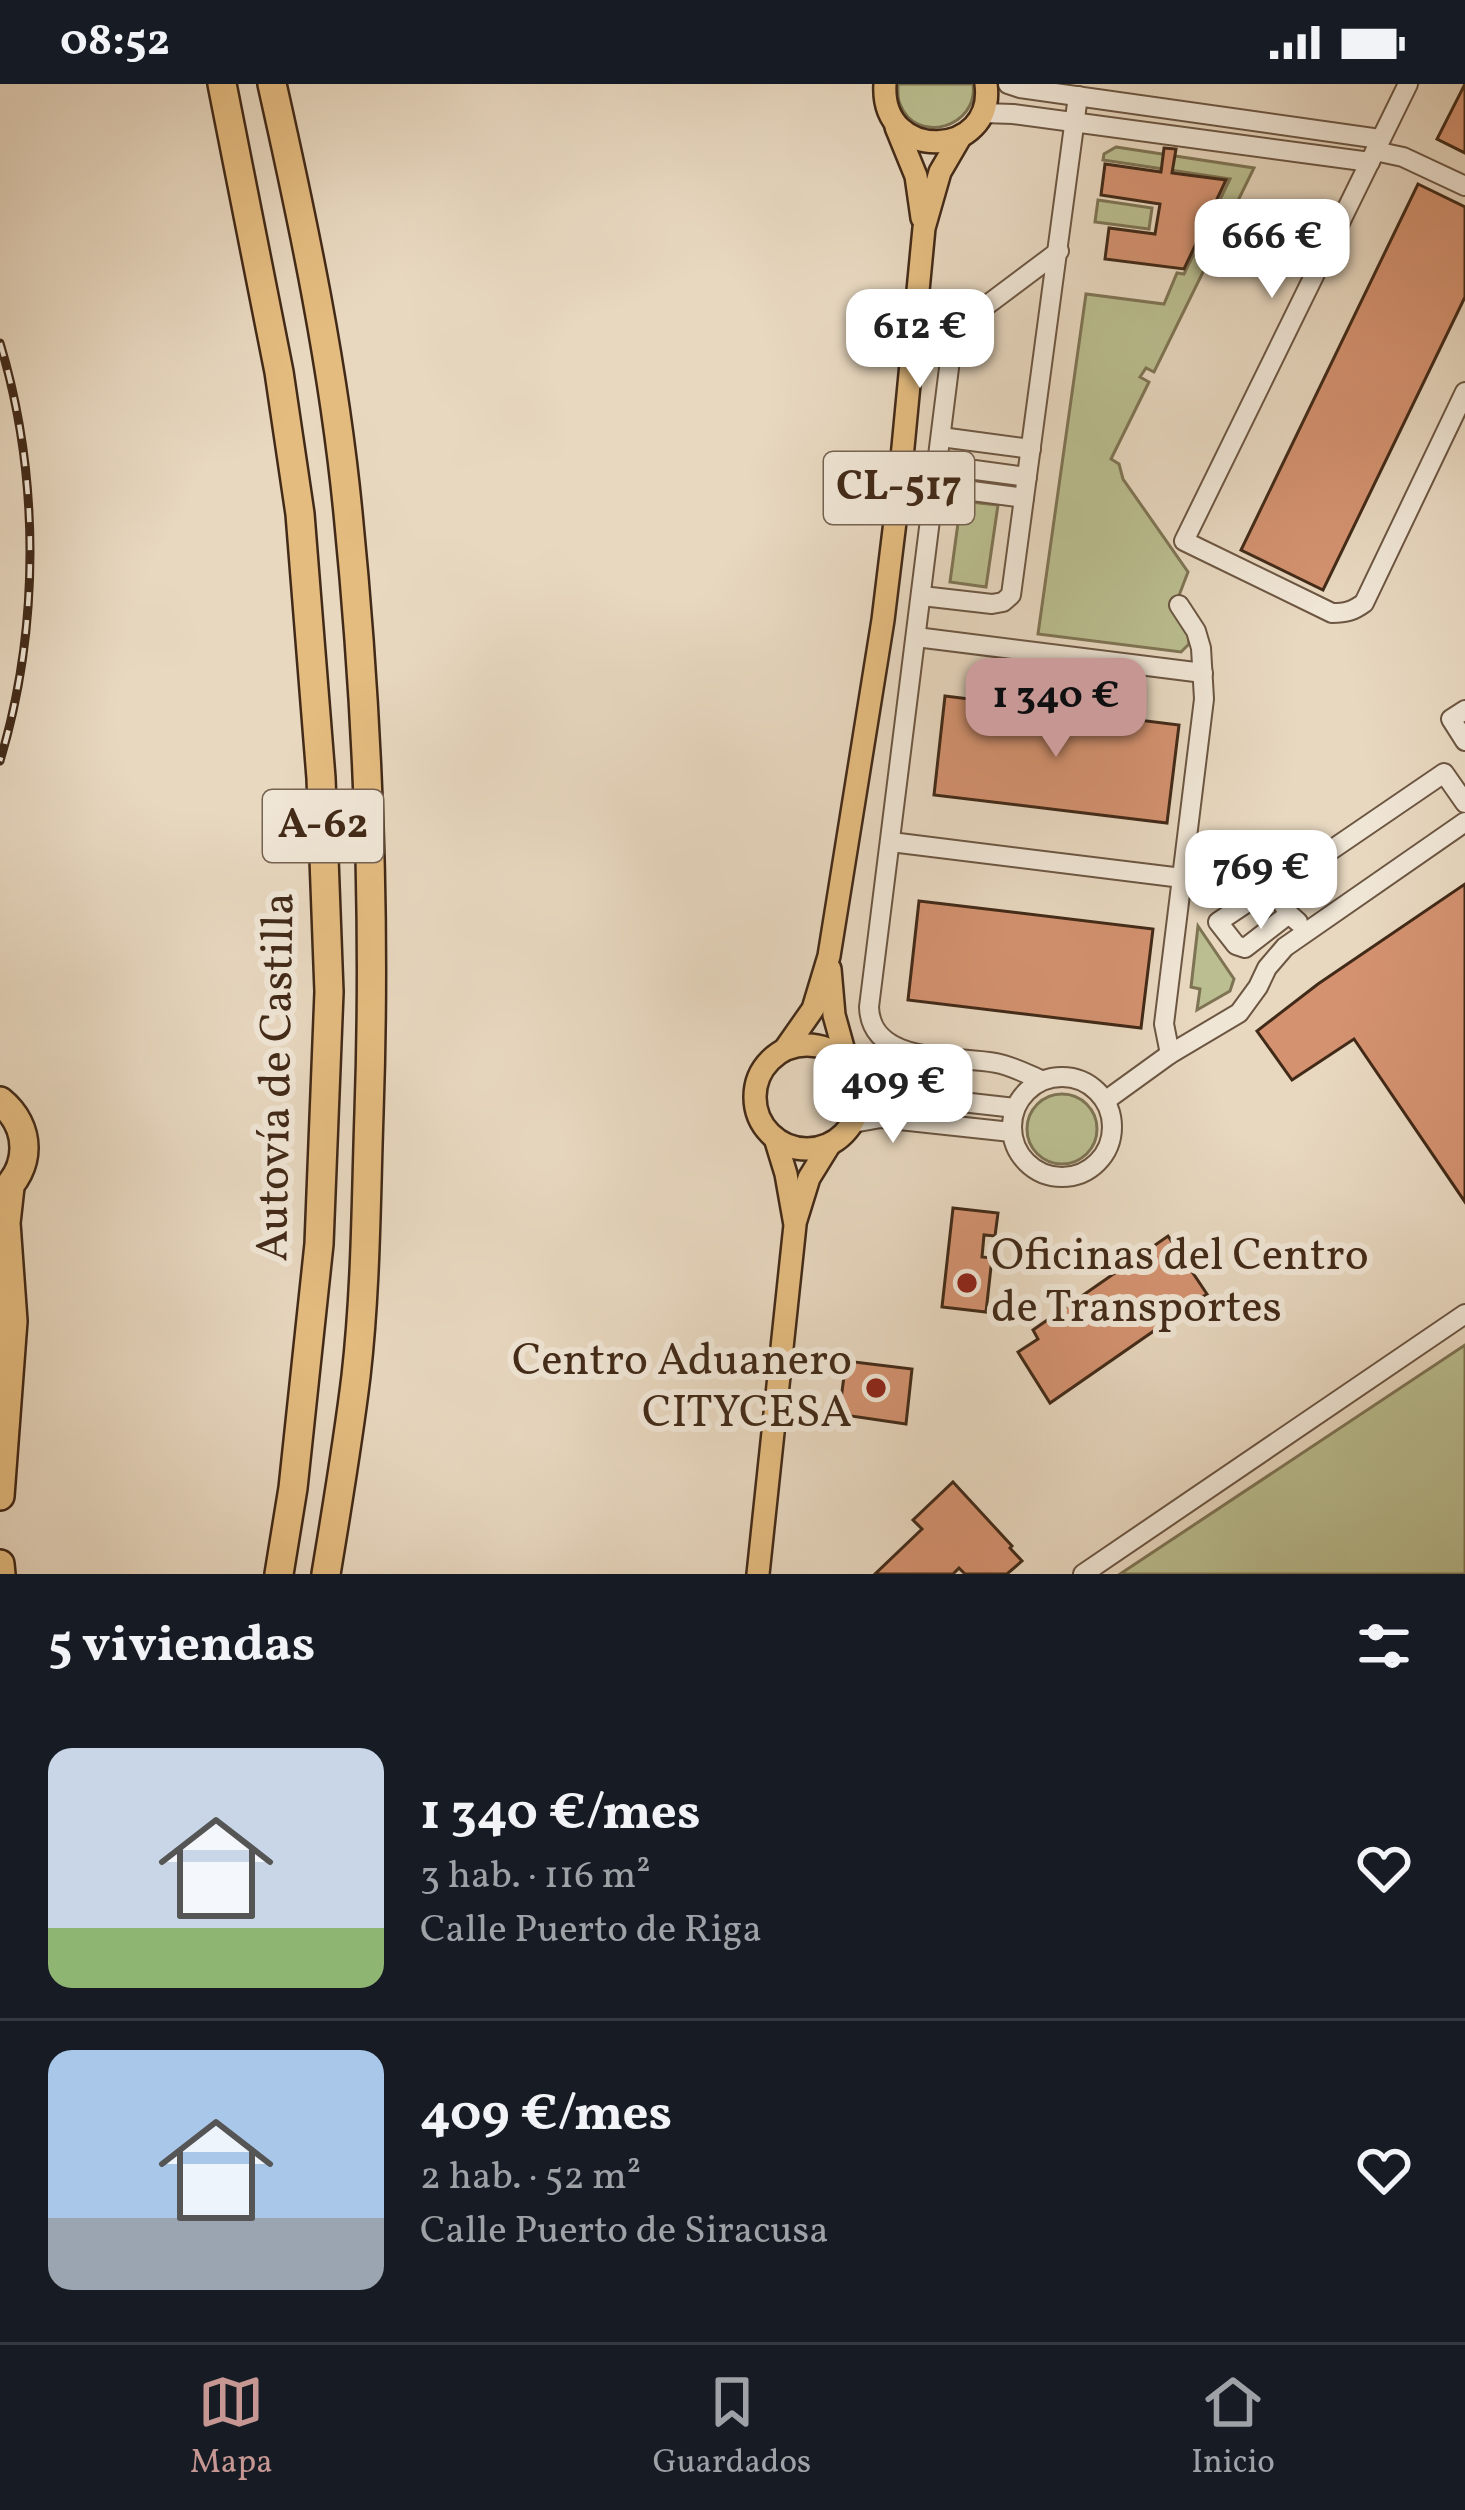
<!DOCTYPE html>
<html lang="es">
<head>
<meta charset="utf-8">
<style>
	:root { --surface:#171b24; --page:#242831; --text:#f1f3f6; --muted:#9ea1a6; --line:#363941; --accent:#c59692 }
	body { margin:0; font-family:Vollkorn,serif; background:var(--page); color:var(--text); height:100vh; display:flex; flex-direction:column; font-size:45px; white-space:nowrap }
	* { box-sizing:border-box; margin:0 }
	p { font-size:39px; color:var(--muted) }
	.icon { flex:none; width:66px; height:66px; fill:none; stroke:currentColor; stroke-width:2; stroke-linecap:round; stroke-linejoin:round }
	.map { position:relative; height:1490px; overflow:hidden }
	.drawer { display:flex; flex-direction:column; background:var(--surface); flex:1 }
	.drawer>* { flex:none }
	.price { position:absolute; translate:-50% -102px; padding:0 27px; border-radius:24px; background:#fff; color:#222; font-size:39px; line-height:78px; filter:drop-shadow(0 3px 6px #0008) }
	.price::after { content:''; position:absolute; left:50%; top:72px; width:36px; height:27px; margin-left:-18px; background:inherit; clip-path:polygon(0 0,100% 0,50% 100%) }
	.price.active { background:var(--accent); color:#111 }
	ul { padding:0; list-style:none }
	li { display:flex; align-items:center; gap:36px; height:300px; padding:0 48px }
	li+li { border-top:3px solid var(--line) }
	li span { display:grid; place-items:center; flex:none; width:336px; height:240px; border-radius:24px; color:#555 }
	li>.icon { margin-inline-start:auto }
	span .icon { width:144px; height:144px; fill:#fffc; stroke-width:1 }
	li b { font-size:51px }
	h2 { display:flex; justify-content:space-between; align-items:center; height:144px; padding:0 48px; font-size:51px }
	.status { display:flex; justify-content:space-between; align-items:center; height:84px; padding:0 60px; background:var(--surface); direction:ltr }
	.status svg { height:33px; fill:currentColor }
	.tab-bar { display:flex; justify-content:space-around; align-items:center; height:168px; border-top:3px solid var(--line); background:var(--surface); font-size:33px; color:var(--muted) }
	.tab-bar a { display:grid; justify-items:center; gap:6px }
	.tab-bar .active { color:var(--accent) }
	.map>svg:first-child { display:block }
	.green { fill:#babe90; stroke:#7e7454; stroke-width:3 }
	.building { fill:#d49270; stroke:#422a18; stroke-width:3 }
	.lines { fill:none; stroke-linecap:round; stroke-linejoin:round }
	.minor-casing { stroke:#6c5642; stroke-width:22 }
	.major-casing { stroke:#422a18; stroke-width:26 }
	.highway-casing { stroke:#422a18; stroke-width:32 }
	.minor { stroke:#f0e6d6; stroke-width:18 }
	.major { stroke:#e4bc80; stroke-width:21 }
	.highway { stroke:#e4bc80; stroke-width:27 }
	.rail-casing { stroke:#422a18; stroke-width:9 }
	.rail { stroke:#f0e6d6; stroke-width:4.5; stroke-dasharray:14; stroke-linecap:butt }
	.poi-dot { fill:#8f2418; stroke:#f0e6d6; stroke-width:4.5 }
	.labels { text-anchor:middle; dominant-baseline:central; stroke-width:12; stroke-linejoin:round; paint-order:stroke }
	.shield { fill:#f0e6d6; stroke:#766251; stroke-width:3 }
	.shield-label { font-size:42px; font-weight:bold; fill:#422a18 }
	.street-label { font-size:45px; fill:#422a18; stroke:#f0e6d6 }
	.poi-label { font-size:45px; fill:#422a18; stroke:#f0e6d6; text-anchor:start }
</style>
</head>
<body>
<div class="status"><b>08:52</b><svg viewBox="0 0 49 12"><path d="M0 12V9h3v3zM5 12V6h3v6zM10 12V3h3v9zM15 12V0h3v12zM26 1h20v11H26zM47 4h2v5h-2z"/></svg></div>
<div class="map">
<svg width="1465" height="1490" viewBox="0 0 1465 1490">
	<rect width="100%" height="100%" fill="#e8d8c0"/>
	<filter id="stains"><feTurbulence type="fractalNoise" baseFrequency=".00167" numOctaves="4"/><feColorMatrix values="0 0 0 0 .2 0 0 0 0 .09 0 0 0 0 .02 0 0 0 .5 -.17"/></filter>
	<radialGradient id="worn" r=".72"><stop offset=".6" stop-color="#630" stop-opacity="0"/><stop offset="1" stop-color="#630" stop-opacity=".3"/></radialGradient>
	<g class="green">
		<path d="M898,0H973C979,43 916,62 900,20C897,14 898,7 898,0Z"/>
		<path d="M1116,63L1254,84L1154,288L1146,284L1140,293L1149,298L1111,375L1119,380L1123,395L1188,488L1173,527L1188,550L1189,560L1181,568L1038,550L1086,210L1164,220L1177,189L1184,190L1230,95L1103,76L1104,70Z"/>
		<path d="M1098,116L1152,124L1149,145L1095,138Z"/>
		<path d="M961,417L998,421L986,503L950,498Z"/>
		<path d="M1198,842L1234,895L1230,907L1197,926L1200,905L1191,903Z"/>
		<circle cx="1062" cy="1045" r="35"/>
		<path d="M1465,1261V1490H1120Z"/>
	</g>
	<g class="building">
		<path d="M1465,0V69L1437,55Z"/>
		<path d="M1164,64L1176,65L1172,89L1226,96L1184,185L1105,175L1109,144L1155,150L1160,120L1101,111L1105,80L1161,88Z"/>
		<path d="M1418,100L1465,123V213L1323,506L1241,466Z"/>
		<path d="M945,612L1179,641L1167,739L934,711Z"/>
		<path d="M1465,800V1118L1354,955L1292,996L1257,947L1318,900Z"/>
		<path d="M919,817L1153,845L1141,944L908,916Z"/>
		<path d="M953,1124L998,1129L995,1152L984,1151L982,1173L992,1174L986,1228L942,1223Z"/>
		<path d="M1168,1152L1207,1210L1050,1319L1018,1268L1038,1255L1033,1246Z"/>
		<path d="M846,1277L912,1285L906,1340L844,1331L840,1323Z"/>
		<path d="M953,1398L1012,1462L1010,1464L1022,1477L1007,1490H965L959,1484L953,1490H875L922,1445L913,1436Z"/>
	</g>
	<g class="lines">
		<g class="minor-casing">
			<g id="minor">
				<path d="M1008,0L1020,4L1380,55"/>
				<path d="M1408,0L1184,457L1332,529C1346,529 1353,527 1364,519L1465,308"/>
				<path d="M983,29L1013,30L1370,78"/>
				<path d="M1375,67L1403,73L1465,102"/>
				<path d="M941,353L1031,365"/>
				<path d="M938,381L1027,393"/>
				<path d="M935,402L1024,414"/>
				<path d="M922,512L992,520L1003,518L1011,511L1078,12"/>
				<path d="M916,553L1203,589"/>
				<path d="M1465,626L1451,635L1465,657"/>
				<path d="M891,758L1182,794"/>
				<path d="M1247,763L1289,830L1298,838"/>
				<path d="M1299,788L1444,689L1465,719"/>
				<path d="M1272,802L1218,838L1236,861L1245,864L1289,830"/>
				<path d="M1170,970L1164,940L1204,615L1201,564L1196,547L1179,521"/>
				<circle cx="1062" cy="1043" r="50"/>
				<path d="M1041,996C1027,990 1012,982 996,979C954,971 871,981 869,923L952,260L957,247L967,236L1059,167"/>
				<path d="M857,997L891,1010L1015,1024"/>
				<path d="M1105,1017L1170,970L1239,929L1258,903L1267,884L1285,863L1465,738"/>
				<path d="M853,1039L881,1034L1011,1048"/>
				<path d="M1083,1490L1465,1230"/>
			</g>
		</g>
		<g class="major-casing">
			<g id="major">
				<path d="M885,0C880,80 996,74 986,0"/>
				<path d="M896,43L916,92L922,134"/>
				<path d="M830,885L834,931L847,978"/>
				<circle cx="807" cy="1013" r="52"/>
				<path d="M785,965L813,925L829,872L883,536L899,405L924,144L940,88L961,52"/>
				<path d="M796,1136L809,1094L830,1060"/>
				<path d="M758,1490L795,1141L786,1090L775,1054"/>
			</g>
		</g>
		<g class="highway-casing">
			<g id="highway">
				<path d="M222,0L279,288L300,430L321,694L329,908L319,1160L293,1404L279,1490"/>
				<path d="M272,0C304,142 334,285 348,429C368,629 376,828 369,1029C366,1116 366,1205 356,1292C348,1358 337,1424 326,1490"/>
				<path d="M0,1017C32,1043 32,1084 0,1111"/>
				<path d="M0,1412L13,1237L6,1139L10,1103"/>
				<path d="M0,1480L1,1490"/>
			</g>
		</g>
		<use href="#minor" class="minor"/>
		<use href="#major" class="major"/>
		<use href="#highway" class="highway"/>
		<g class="rail-casing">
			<path id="rail" d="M0,259C40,392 40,544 0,677"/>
		</g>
		<use href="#rail" class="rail"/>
	</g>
	<g class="poi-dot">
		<circle cx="967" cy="1199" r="12"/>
		<circle cx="876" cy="1304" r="12"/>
	</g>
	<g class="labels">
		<g class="shield">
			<rect x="824" y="368" width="150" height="72" rx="9"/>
			<rect x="263" y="706" width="120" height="72" rx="9"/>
		</g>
		<g class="shield-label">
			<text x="899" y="404">CL-517</text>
			<text x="323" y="742">A-62</text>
		</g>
		<g class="street-label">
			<text transform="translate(278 993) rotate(-89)">Autovía de Castilla</text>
		</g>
		<g class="poi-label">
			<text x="991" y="1173">Oficinas del Centro<tspan x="991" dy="52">de Transportes</tspan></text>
			<text x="852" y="1278" text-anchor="end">Centro Aduanero<tspan x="852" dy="52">CITYCESA</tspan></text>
		</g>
	</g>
	<rect width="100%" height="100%" filter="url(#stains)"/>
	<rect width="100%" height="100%" fill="url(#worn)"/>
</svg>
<b class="price" style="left:1272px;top:217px">666 €</b>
<b class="price" style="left:920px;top:307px">612 €</b>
<b class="price active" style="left:1056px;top:676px">1 340 €</b>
<b class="price" style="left:1261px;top:848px">769 €</b>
<b class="price" style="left:893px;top:1062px">409 €</b>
</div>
<section class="drawer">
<h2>5 viviendas<svg class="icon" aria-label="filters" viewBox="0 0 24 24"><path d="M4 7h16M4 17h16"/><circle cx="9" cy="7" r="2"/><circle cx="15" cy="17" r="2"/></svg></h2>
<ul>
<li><span style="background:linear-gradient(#c9d6e8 75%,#8fb573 0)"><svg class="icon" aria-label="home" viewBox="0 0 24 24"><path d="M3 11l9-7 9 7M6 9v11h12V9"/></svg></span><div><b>1 340 €/mes</b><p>3 hab. · 116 m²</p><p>Calle Puerto de Riga</p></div><svg class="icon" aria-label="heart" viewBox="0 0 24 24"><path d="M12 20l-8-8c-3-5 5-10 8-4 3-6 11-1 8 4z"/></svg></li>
<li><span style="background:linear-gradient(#a9c7e8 70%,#9aa5b1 0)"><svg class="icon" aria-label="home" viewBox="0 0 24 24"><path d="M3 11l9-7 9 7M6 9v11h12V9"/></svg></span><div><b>409 €/mes</b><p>2 hab. · 52 m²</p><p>Calle Puerto de Siracusa</p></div><svg class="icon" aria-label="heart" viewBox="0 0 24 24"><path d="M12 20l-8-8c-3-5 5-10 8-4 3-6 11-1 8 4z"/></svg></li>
</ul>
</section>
<nav class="tab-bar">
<a class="active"><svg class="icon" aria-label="map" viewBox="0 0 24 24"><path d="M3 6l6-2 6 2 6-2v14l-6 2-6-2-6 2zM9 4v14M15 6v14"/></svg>Mapa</a>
<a><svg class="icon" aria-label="saved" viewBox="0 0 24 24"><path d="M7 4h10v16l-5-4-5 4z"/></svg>Guardados</a>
<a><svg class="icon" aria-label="home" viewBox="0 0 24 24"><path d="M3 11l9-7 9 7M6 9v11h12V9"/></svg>Inicio</a>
</nav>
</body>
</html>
